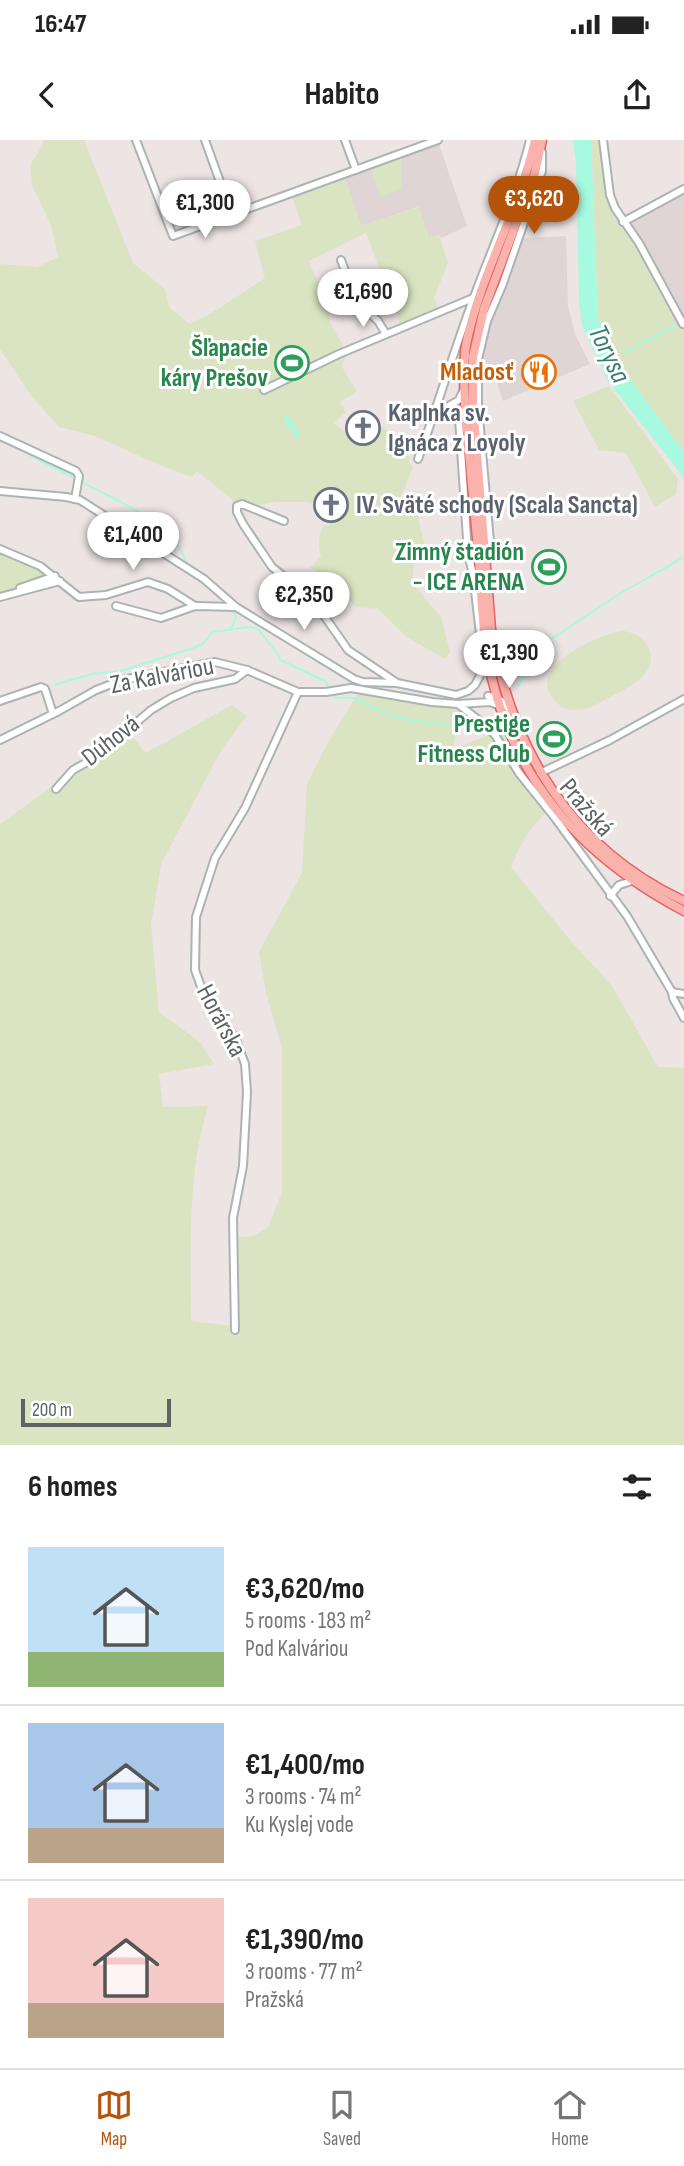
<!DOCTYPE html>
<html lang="en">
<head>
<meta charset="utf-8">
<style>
	:root { --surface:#fff; --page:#f2f2f2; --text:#222; --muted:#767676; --line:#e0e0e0; --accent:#b45309 }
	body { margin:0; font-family:"Sofia Sans Condensed",sans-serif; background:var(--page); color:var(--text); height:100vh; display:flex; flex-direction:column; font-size:26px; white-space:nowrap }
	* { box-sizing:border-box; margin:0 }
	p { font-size:23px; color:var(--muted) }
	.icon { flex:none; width:38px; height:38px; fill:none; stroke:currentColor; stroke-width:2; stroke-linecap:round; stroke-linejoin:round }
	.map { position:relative; height:1305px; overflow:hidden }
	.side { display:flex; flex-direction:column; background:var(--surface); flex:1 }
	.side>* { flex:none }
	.scale { position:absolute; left:21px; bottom:18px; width:150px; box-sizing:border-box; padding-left:7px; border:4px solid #5c6362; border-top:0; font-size:19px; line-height:24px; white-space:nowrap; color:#5c6362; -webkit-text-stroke:5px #fff; paint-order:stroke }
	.price { position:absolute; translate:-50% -60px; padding:0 16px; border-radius:24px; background:#fff; color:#222; font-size:23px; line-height:46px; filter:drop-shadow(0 2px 4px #0008) }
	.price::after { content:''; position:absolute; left:50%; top:42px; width:21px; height:16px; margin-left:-10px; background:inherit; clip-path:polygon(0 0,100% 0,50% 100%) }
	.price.active { background:var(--accent); color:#fff }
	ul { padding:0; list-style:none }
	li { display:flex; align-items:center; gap:21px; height:175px; padding:0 28px }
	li+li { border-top:2px solid var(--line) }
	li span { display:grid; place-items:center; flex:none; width:196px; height:140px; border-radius:0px; color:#555 }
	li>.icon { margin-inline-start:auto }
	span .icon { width:84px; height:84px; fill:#fffc; stroke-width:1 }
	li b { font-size:30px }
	h2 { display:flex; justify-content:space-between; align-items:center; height:84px; padding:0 28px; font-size:30px }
	.status { display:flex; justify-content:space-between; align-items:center; height:49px; padding:0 35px; background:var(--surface); direction:ltr }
	.status svg { height:19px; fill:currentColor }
	header { display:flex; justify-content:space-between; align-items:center; height:91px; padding:0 28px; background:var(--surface); font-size:32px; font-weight:700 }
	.dock { display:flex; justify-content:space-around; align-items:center; height:98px; border-top:2px solid var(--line); background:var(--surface); font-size:19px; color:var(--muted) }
	.dock a { display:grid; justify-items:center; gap:4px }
	.dock .active { color:var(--accent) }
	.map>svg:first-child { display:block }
	.education { fill:#e0d5d5 }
	.green { fill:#dbe4c2 }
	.water { fill:#a7fadf }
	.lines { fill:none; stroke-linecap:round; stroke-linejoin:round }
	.stream { stroke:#a7fadf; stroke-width:2 }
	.canal { stroke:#a7fadf; stroke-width:5 }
	.minor-casing { stroke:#adb3b3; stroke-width:10 }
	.major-casing { stroke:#e96166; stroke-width:11 }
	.minor { stroke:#fff; stroke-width:6 }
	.major { stroke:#fab3ac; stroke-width:8 }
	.labels { text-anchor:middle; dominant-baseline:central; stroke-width:6; stroke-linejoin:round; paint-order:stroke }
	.leisure-label { font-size:26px; font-weight:bold; fill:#27864d; stroke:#fff; text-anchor:end }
	.food-label { font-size:26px; font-weight:bold; fill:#c56008; stroke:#fff; text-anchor:end }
	.worship-label { font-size:26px; font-weight:bold; fill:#5b616d; stroke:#fff; text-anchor:start }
	.street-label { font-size:26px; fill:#5c6362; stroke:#fff }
	.water-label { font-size:28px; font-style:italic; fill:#37806e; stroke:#fff }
</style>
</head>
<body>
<div class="status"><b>16:47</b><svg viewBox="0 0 49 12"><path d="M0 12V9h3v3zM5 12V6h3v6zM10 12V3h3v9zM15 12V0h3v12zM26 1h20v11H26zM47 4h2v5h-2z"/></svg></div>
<header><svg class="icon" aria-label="back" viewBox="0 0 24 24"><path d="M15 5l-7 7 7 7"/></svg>Habito<svg class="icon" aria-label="share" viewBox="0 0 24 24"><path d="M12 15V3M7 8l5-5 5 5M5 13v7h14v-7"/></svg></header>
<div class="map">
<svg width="684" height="1305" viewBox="0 0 684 1305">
	<rect width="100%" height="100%" fill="#ede4e4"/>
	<g class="education">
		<path d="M438,1L467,86L441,98L439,95L429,98L418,67L361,86L344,35Z"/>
		<path d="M684,48V184L623,83Z"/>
		<path d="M566,96L568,166L575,194L590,224L503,261L491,226L478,222L483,194L520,98Z"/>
	</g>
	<g class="green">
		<path d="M43,0H84L133,123L165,149L169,167L190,184L218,169L265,138L255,101L302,85L291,54L344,35L361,86L419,67L428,97L439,95L448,123L434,158L440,172L402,189L366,93L309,121L326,162L331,185L347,212L342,227L357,251L340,262L346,272L334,283C343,292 357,298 370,296L377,285L391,292L385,308L410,317L409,322L413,328L401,356L403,360L415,365L427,416L420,420L415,415L412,443L441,477L450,512L445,519L407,497L378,469L356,467L310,427L321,417C318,407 318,396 323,385H329L330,374L324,365L306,362H274L259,365L235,362L197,331L192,337L157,324L95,296L59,287L32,257L0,209V124L37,127L58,117L51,85L32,45L30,25L43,5Z"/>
		<path d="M591,0H602L617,67L684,184V312L624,231L598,179Z"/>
		<path d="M402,18L401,49L381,57L371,29Z"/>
		<path d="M609,246L678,339L676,354L655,367L626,313L599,310L573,261Z"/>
		<path d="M0,407L39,421L51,436L38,443L0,454Z"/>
		<path d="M623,491C632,492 640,495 646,503C664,531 630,547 610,557C600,563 588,570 575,570C568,570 561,568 556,562C522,529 597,494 623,491Z"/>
		<path d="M357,554L460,564L453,609L503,589L522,625L553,668C531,683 521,703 511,727L570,800L612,846L658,927L684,928V1305H0V684L74,631L110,609L127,591L146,613L232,565L247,576L222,609L161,724L151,784L159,872L200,902L214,924L159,934L163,967L208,966C187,1035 191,1110 191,1181L233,1186L234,1098L254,1096L268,1087L282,1052V908L266,853L259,812L302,733L307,644L326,606Z"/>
	</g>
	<path class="water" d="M573,0H591L598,179L624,231L684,312V338L608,241L582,186L579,162L576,22Z"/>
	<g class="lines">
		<g class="stream">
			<path d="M244,201L255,214"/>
			<path d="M625,212L677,185"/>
			<path d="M0,300L77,339"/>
			<path d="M82,342C118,362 174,382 187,424"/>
			<path d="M189,433L213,451"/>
			<path d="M231,490L236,477L232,469"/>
			<path d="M54,545L92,534L121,531L193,508L204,503L212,492L249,487L258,489L278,514L280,520L325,541L329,547"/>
			<path d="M518,546L536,516L551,499L621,453L684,417"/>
			<path d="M333,555L334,558H356L384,573L410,580L441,584L476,582"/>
			<path d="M0,565L38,551"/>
		</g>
		<path class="canal" d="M286,278L297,294"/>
		<g class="minor-casing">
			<g id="minor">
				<path d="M136,0L173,96L438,0"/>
				<path d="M205,0L232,75"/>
				<path d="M345,0L356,30"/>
				<path d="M603,0L610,55L615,68L639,103L683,184"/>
				<path d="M623,82L684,49"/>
				<path d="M341,120L356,160L378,181L386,194"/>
				<path d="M264,250L339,214L473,158"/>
				<path d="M0,296L76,331L79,336L75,359"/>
				<path d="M418,319C438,265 454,210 474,157C493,105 517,54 530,0"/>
				<path d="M0,351L66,357L80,360L204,439L236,467L354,539L363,542L397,543L456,555L468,551L475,545L484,528L473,434L468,414L459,279L450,265L459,260L463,251"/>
				<path d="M284,381L242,364L237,366V372L243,384L272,427L302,451L325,477L348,510L397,543"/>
				<path d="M0,409L40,426L79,457L106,455L148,442L168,449L195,466"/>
				<path d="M491,413L478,266V219L487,181L502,146L542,31V12"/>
				<path d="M20,448L55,436"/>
				<path d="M0,457L60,441"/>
				<path d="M116,466L161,478L195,466L236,467"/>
				<path d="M488,556C498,556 506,564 511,572"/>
				<path d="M0,561L41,547L45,549L53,574"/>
				<path d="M458,564L485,585L495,595L519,633L552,674L627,776L672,852L673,858L684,878"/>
				<path d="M0,600L59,571L96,550L122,540L215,522L247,530L298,552H326L351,548L432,562L458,564L490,562L498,565L500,569"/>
				<path d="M540,633L610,600L684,559"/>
				<path d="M56,649L73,630L96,617L151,570L171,558L194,548L235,539L247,530"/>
				<path d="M610,756L619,745L632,741"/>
				<path d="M672,852L684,854"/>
				<path d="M235,1190L233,1078L243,1026L247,952L245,924L235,897L207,863L195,830L196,777L215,718L245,668L298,552"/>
			</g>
		</g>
		<g class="major-casing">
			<g id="major">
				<path d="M535,0C519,71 480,134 466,205C463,225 464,244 465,264C469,316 474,367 479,419C481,451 482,483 487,514C507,634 580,716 684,771"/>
				<path d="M542,0L535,33L484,169L473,217V264L491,489C511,610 571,708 684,761"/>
			</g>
		</g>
		<use href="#minor" class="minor"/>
		<use href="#major" class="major"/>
	</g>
	<defs>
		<g id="stadium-ring" transform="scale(1.75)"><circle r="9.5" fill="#fff" stroke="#2e9e5b" stroke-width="1.5"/><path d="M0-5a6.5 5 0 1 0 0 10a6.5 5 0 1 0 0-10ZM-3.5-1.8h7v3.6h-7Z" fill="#2e9e5b"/></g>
		<g id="restaurant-ring" transform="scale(1.75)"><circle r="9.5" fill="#fff" stroke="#e8710a" stroke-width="1.5"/><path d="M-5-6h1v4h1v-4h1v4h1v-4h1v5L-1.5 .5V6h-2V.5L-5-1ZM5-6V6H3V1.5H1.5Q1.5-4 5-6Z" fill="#e8710a"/></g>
		<g id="church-ring" transform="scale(1.75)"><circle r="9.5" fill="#fff" stroke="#6b7280" stroke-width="1.5"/><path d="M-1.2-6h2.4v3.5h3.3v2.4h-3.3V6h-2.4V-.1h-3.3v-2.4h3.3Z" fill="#6b7280"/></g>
	</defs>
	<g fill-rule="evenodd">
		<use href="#stadium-ring" x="292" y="223"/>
		<use href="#restaurant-ring" x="539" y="232"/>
		<use href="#church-ring" x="363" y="288"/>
		<use href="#church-ring" x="331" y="365"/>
		<use href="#stadium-ring" x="549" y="427"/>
		<use href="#stadium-ring" x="554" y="599"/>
	</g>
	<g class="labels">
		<g class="leisure-label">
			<text x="268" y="208">Šľapacie<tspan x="268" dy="30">káry Prešov</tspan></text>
			<text x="524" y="412">Zimný štadión<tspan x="524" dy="30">- ICE ARENA</tspan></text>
			<text x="530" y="584">Prestige<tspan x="530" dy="30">Fitness Club</tspan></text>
		</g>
		<g class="food-label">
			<text x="514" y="232">Mladosť</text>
		</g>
		<g class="worship-label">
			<text x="388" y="273">Kaplnka sv.<tspan x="388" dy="30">Ignáca z Loyoly</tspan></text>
			<text x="356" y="365">IV. Sväté schody (Scala Sancta)</text>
		</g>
		<g class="street-label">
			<text transform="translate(162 536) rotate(-11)">Za Kalváriou</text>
			<text transform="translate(111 601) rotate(-38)">Dúhová</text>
			<text transform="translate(586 668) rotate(49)">Pražská</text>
			<text transform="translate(221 881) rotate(62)">Horárska</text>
		</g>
		<g class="water-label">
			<text transform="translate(609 214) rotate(64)">Torysa</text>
		</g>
	</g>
</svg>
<div class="scale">200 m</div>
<b class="price active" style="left:534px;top:96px">€3,620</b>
<b class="price" style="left:205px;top:100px">€1,300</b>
<b class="price" style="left:363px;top:189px">€1,690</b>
<b class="price" style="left:133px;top:432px">€1,400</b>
<b class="price" style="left:304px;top:492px">€2,350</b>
<b class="price" style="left:509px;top:550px">€1,390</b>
</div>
<section class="side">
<h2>6 homes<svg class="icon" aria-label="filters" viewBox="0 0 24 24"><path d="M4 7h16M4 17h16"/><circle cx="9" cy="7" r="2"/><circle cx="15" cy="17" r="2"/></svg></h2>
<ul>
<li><span style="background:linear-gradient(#bfe0f5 75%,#8fb573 0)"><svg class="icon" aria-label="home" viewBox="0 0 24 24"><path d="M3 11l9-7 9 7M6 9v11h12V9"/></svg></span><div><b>€3,620/mo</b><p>5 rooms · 183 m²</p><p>Pod Kalváriou</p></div></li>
<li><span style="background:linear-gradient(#a9c7e8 75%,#b9a48a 0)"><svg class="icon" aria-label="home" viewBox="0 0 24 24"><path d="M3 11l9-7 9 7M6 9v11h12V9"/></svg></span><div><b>€1,400/mo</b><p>3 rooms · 74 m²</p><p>Ku Kyslej vode</p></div></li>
<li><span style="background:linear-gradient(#f6c9c9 75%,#b9a48a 0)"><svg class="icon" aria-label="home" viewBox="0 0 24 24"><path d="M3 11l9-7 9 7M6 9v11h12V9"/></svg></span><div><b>€1,390/mo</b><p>3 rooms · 77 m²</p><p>Pražská</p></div></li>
</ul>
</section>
<nav class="dock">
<a class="active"><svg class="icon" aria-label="map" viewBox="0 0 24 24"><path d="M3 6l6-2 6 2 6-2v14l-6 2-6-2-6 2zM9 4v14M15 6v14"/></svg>Map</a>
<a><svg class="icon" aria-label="saved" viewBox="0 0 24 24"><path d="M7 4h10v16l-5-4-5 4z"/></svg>Saved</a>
<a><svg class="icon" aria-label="home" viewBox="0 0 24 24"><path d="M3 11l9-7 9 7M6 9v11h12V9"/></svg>Home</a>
</nav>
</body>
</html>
